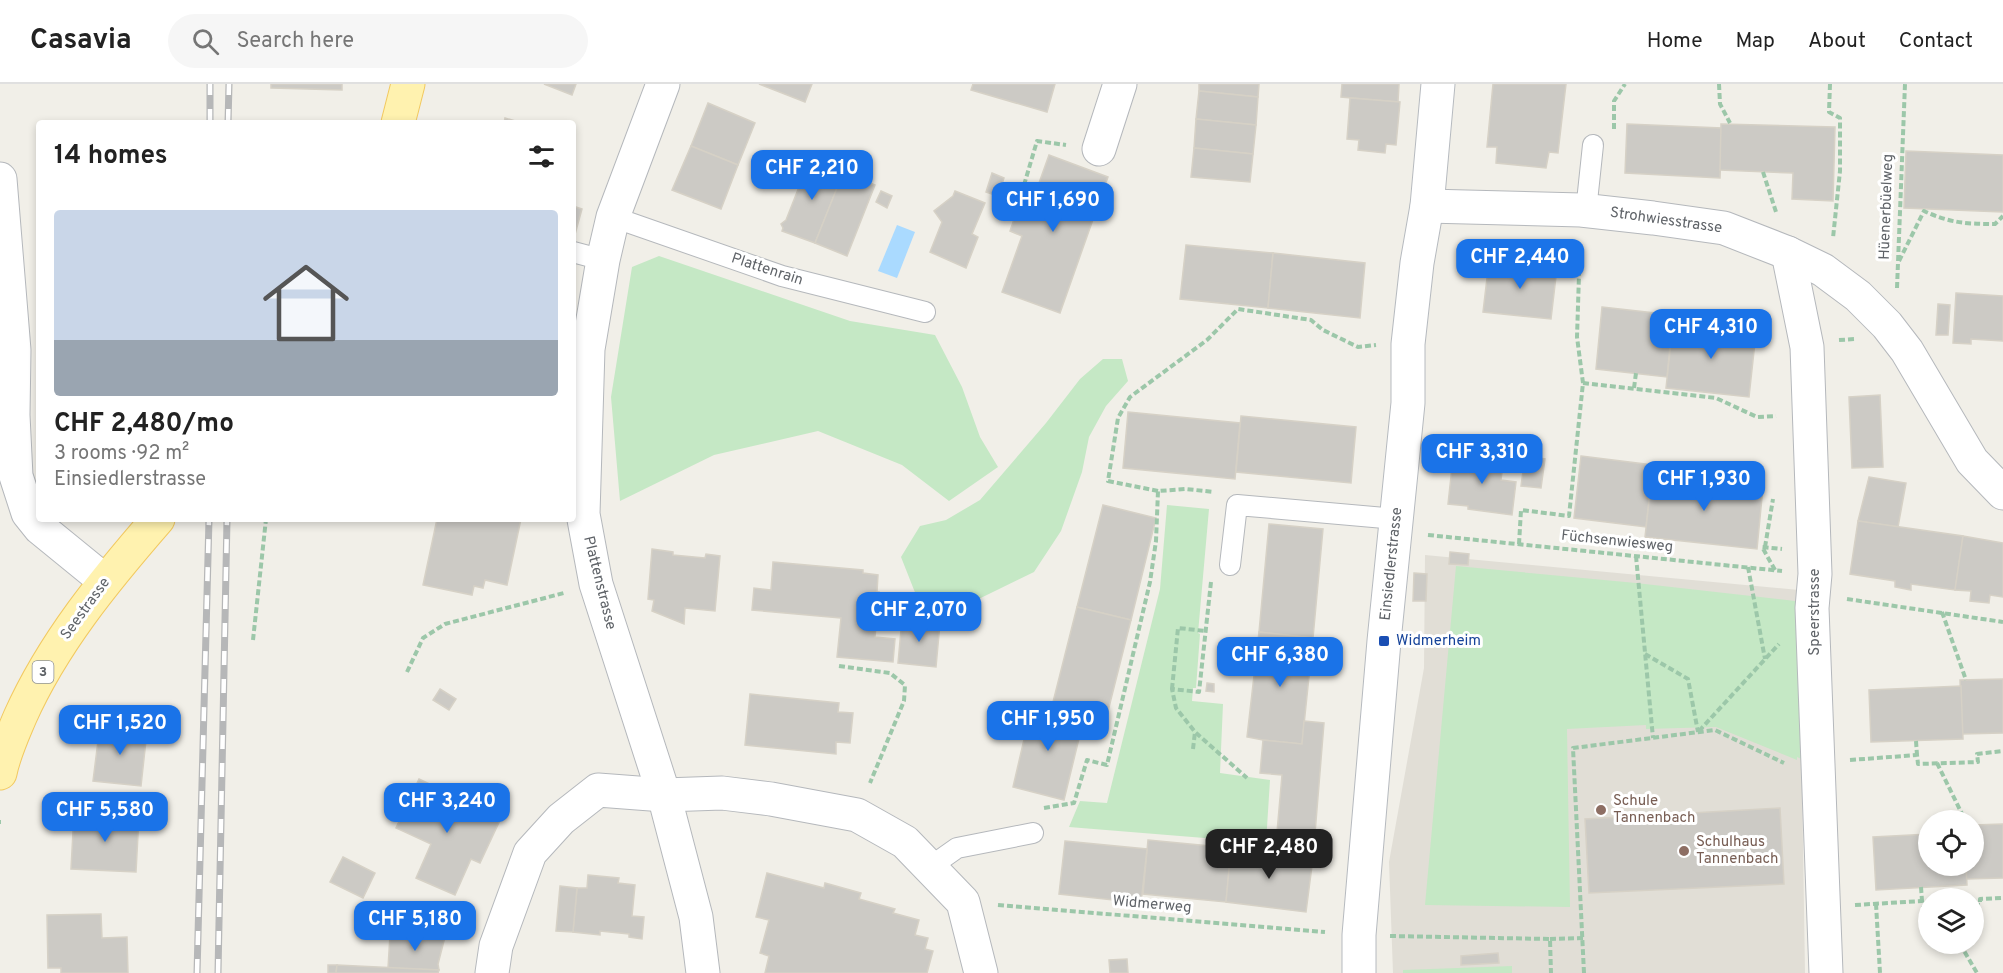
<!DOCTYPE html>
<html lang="en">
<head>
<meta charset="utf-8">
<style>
	:root { --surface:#fff; --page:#f6f6f6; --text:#222; --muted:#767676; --line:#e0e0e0; --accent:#1a73e8 }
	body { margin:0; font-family:Overpass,sans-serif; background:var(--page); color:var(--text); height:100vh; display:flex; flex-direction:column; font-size:22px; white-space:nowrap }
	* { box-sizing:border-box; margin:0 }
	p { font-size:20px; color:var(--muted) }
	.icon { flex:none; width:33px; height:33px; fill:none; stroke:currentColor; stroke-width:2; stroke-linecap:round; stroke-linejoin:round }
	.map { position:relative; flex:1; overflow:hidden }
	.panel { position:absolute; left:36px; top:36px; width:540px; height:402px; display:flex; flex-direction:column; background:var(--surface); border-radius:6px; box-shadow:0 3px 9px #0003 }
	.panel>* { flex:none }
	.tools { position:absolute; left:1918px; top:726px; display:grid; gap:12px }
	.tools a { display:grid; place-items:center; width:66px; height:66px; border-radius:50%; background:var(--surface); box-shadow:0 3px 9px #0003; font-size:30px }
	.price { position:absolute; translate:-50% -51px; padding:0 14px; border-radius:12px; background:var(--accent); color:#fff; font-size:20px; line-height:39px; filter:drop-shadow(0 2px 3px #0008) }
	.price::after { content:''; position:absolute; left:50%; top:36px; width:18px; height:14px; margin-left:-9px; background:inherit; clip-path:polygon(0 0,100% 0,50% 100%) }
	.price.active { background:#222; color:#fff }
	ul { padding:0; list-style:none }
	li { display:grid; align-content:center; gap:12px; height:318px; padding:0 18px }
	li span { display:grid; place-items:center; height:186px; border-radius:6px; color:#555 }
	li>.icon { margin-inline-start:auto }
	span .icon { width:108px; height:108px; fill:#fffc; stroke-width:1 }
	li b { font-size:26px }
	h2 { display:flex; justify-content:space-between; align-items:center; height:72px; padding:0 18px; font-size:26px }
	header { display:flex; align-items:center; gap:36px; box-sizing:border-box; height:84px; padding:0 30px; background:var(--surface); border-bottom:2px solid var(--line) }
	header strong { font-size:28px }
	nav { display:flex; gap:33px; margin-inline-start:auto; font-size:21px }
	.search { width:420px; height:54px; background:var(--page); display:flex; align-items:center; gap:15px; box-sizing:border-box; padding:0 21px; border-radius:33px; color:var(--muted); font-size:22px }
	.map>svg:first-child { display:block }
	.education { fill:#e1ded6 }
	.green { fill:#c5e8c5 }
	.water { fill:#aadaff }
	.building { fill:#cccac5; stroke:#d6d1c6; stroke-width:1.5 }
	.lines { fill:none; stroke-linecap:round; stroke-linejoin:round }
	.lane-casing { stroke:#b5b8bc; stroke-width:22 }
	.street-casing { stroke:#b5b8bc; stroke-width:35 }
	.secondary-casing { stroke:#b6babf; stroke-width:35 }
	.primary-casing { stroke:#f2c960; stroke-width:35 }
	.path { stroke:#9cc7a9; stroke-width:4; stroke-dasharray:6 3; stroke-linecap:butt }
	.lane { stroke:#fff; stroke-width:20 }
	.street { stroke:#fff; stroke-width:33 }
	.secondary { stroke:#fff; stroke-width:33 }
	.primary { stroke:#fff2af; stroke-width:33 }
	.rail-casing { stroke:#b6b7b8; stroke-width:7 }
	.rail { stroke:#fff; stroke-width:4.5; stroke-dasharray:14; stroke-linecap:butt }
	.transit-dot { fill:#1a4fb4; stroke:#fff; stroke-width:2 }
	.education-dot { fill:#8d6e63; stroke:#fff; stroke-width:2 }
	.labels { text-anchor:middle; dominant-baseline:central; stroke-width:6; stroke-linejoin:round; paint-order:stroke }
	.shield { fill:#fff; stroke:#8f9295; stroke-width:1.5 }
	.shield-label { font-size:14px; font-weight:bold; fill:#5f6368 }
	.street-label { font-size:15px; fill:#5f6368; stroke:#fff }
	.transit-label { font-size:15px; fill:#164399; stroke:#fff; text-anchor:start }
	.education-label { font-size:15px; fill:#785e54; stroke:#fff; text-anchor:start }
</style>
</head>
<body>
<header>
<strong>Casavia</strong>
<div class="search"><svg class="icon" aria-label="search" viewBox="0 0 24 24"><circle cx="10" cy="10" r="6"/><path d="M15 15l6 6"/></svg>Search here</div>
<nav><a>Home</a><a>Map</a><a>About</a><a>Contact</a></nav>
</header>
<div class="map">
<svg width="2003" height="889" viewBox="0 0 2003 889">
	<rect width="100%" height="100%" fill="#f1efe8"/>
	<path class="education" d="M1425,471L1799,506L1805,889H1393L1389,778L1424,584Z"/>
	<g class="green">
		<path d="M659,172L850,237L935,251L962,303L980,353L998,383L949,417L902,381L818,347L714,371L620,417L611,313L632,183Z"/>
		<path d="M1103,275H1122L1128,297L1106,322L1089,353L1082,388L1061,447L1034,488L948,530L916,511L901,473L920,442L946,436L980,416L1046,339L1080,295Z"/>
		<path d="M1167,421L1209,425L1198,549L1200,550L1196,604H1193L1192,617L1223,620L1220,689L1270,696L1266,759L1069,743L1080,717L1107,719L1160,505Z"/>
		<path d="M1456,482L1636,499L1795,517L1804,676L1797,673V676L1716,643L1646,645V641L1567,645L1570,823L1425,821Z"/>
		<path d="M1512,882V889H1403V886Z"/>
	</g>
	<path class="water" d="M897,141L915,148L897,194L878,187Z"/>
	<g class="building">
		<path d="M271,0H342V6L271,4Z"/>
		<path d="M544,0H576L572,11Z"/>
		<path d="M759,0H812L805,18Z"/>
		<path d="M973,0H1055L1047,28L971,6Z"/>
		<path d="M1199,0H1259L1258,13L1199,7Z"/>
		<path d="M1342,0H1399L1398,18L1341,13Z"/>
		<path d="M1493,0H1566L1558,69L1549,68L1546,84L1496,79L1497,63H1487Z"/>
		<path d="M1199,7L1258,13L1256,41L1196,35Z"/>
		<path d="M1350,14L1400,18L1396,61L1386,60L1385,69L1358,66L1359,56L1347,55Z"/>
		<path d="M708,19L755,39L738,81L691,62Z"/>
		<path d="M505,34L522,39H504Z"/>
		<path d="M1196,35L1256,41L1253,70L1194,64Z"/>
		<path d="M1627,40L1722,44L1720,94L1625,89Z"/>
		<path d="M1721,40L1835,43L1833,117L1792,115L1793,89L1720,86Z"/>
		<path d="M691,62L738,81L721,125L672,106Z"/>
		<path d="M1194,64L1253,70L1250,98L1191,93Z"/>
		<path d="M1906,67L2003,71V128L1904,124Z"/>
		<path d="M1049,71L1108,93L1060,229L1002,208L1022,152L1010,147L1023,109L1034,113Z"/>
		<path d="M810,75L843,89L815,159L782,147L783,144L781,140L786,136Z"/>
		<path d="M843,89L875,101L847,172L815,159Z"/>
		<path d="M992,89L1004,94L998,112L986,108Z"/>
		<path d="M881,107L892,112L887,124L876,118Z"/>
		<path d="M955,107L985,119L972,150L978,153L966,184L930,168L942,138L934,127L953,112Z"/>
		<path d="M573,122L582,125L574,154H573Z"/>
		<path d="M1186,161L1273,169L1268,224L1180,215Z"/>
		<path d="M1273,169L1365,179L1360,234L1268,224Z"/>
		<path d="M1489,177L1557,184L1551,235L1483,228Z"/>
		<path d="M1956,209L2003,212V257L1971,255V260L1953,259Z"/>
		<path d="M1938,220L1950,221L1948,251H1936Z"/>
		<path d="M1602,223L1673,231L1667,293L1596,285Z"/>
		<path d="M1673,240L1756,249L1749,313L1666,304Z"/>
		<path d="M1880,311L1883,383L1852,384L1849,313Z"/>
		<path d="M1128,328L1240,339L1235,395L1123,384Z"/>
		<path d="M1241,332L1356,343L1351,399L1236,388Z"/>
		<path d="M1478,369L1504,372L1501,396L1516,398L1512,431L1468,425V422L1448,420L1453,374L1477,377Z"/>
		<path d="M1525,372L1545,375L1541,404L1521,402Z"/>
		<path d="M1581,372L1653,381L1646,443L1574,434Z"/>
		<path d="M1652,391L1763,403L1757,465L1645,453Z"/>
		<path d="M1869,393L1906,399L1898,443L1858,437Z"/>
		<path d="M1103,421L1156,434L1131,536L1077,523Z"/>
		<path d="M437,435H521L507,501L485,496L483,504L474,502L472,511L423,501Z"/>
		<path d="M1858,437L1963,452L1955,506L1911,500V506L1895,503V497L1850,490Z"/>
		<path d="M1269,440L1323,445L1313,554L1259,548Z"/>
		<path d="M1963,452L2003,459V513L1990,511L1989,519L1970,517L1971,507L1955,506Z"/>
		<path d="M652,465L673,468V471L705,474L706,470L720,472L715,527L685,524L684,540L652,527L654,516L648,515Z"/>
		<path d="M1450,468L1469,470L1468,481L1449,480Z"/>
		<path d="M773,478L863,486V489L878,491L877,508H879L875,553L895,555L893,578L837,573L841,534L752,526L754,504L771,506Z"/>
		<path d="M1414,489L1427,490L1426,517H1413Z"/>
		<path d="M1077,523L1131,536L1105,639L1051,626Z"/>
		<path d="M902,535L940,539L936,583L898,579Z"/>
		<path d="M1259,548L1313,554L1302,660L1263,656L1247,653Z"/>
		<path d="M2003,595V649L1962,650L1960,596Z"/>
		<path d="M1207,599L1214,600V608L1206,607Z"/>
		<path d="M1961,602L1963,655L1871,658L1869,606Z"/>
		<path d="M440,605L456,615L449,626L433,616Z"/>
		<path d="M750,610L839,619L838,628L853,629L850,659L836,658V670L745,661Z"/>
		<path d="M1032,621L1084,634L1064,716L1013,703Z"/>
		<path d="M1304,637L1324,639L1313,774L1275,771L1282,691L1260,689L1263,656L1302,660Z"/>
		<path d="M100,641L147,647L141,702L93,697Z"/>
		<path d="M419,695L501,734L480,779L471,775L455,811L416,794L431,760L396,744Z"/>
		<path d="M1780,724L1784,800L1589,809L1585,735Z"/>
		<path d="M74,729L139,732L136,788L71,785Z"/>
		<path d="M2003,740V794L1966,795V782H1974V741Z"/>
		<path d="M1929,750V782H1966L1967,801L1876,806L1873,753Z"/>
		<path d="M1148,756L1231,764L1226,818L1143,810Z"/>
		<path d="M1065,757L1147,765L1141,819L1059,810Z"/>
		<path d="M1231,764L1275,771L1313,774L1306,828L1226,818Z"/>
		<path d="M343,773L375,789L363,814L330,798Z"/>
		<path d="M767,789L824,804L825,799L861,809L859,815L895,825L893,829L919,836L915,851L928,854L925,865L933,867L927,889H765L769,872L760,869L769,836L756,833Z"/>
		<path d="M588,791L619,794L618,799L635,801L632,832L644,833L642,855L629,853V850L600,847V851L573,848L577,804H587Z"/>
		<path d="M560,802L577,804L573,848L556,847Z"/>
		<path d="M101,830L102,854L127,853L128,889H61V884H48L47,831Z"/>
		<path d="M390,851L445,853L438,880L439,886L388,884Z"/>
		<path d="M1498,869L1499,879L1461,881V872Z"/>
		<path d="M1127,875L1128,889H1110L1109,876Z"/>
		<path d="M328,881H337L336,889H328Z"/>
		<path d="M337,881L439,886L438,889H336Z"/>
	</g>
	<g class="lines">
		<g class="lane-casing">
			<g id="lane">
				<path d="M1586,127L1593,61"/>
				<path d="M613,133L782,192L925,228"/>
				<path d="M573,168L603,176"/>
				<path d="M1230,481L1237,421L1396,435"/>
				<path d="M930,783L957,764L1033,749"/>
			</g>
		</g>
		<g class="street-casing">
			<g id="street">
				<path d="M663,0L613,133L603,176L588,265L583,430L596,500L664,711L696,833L703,889"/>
				<path d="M1099,65L1120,0"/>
				<path d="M0,95L14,266L13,331L16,392L28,429L40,444L105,497"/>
				<path d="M1427,122L1581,126L1653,134L1724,144L1788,169L1823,186L1858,212L1887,241L1907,267L1972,377L2003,409"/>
				<path d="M1788,169L1807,263L1815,490L1812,524L1826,889"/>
				<path d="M492,889L496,862L530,769L561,735L598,706L664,711L722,709L771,715L857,731L905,758L963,818L981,889"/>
			</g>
		</g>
		<g class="secondary-casing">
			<path id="secondary" d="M1359,889V851L1384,557L1408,319V260L1417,179L1427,122L1438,0"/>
		</g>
		<g class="primary-casing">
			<g id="primary">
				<path d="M398,39L408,0"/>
				<path d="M0,689C4,669 12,652 20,633C53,559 105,496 158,435"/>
			</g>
		</g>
		<g class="path">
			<path d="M1719,0L1720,20L1730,39"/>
			<path d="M1830,0L1829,28L1840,34V87L1833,154"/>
			<path d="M1614,45V17L1625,0"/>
			<path d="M1763,88L1776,128"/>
			<path d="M1024,101L1037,57L1066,61"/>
			<path d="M1899,177L1924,127C1950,139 1966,140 1995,140L2003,132"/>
			<path d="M1897,204L1905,0"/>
			<path d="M1839,256L1856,255"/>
			<path d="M1583,299L1716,314L1757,333L1776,332"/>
			<path d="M1634,304L1636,289"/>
			<path d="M1158,407L1108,397L1118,334L1130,313L1207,256L1238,225L1311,236L1323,246L1358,263L1376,261"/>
			<path d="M1428,451L1782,487"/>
			<path d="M1519,460L1521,426L1569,432L1583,299L1577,253L1580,160"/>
			<path d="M1765,463L1773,415"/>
			<path d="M1636,472L1653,654"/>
			<path d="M1748,483L1765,575"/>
			<path d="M1775,486L1762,463L1782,465"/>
			<path d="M1211,498L1199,608L1172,605L1176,624L1195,648L1247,694"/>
			<path d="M1847,515L2003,538"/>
			<path d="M1942,528L1966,596"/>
			<path d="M253,556L266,435"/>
			<path d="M1645,570L1688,595L1698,648"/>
			<path d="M839,582L890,589L905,601L904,617L870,699"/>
			<path d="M407,588L423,554L445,540L564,509"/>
			<path d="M1172,605L1178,544L1205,547"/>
			<path d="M1699,647L1779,560"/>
			<path d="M1916,657L1917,671"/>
			<path d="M1193,665L1195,648"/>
			<path d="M1850,676L1917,671L1918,680L1978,678L1977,670L2003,667"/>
			<path d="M1937,679L1965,736"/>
			<path d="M1044,724L1074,719L1087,676L1107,681L1150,498L1156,457L1158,407L1186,405L1214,408"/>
			<path d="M0,738H1"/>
			<path d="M1921,803L1922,817"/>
			<path d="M1876,820L1880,889"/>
			<path d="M998,821L1325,848"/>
			<path d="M1855,821L1922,817L1923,822H1929"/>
			<path d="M1974,821H1980V815L2003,814"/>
			<path d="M1390,852L1550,855L1551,889"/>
			<path d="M1550,855L1583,854"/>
			<path d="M1960,860L1977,889"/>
			<path d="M1584,889L1573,664L1715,646L1784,679"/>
		</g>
		<use href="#lane" class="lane"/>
		<use href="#street" class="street"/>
		<use href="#secondary" class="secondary"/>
		<use href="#primary" class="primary"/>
		<g class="rail-casing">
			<g id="rail">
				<path d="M210,39V0"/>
				<path d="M228,39L229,0"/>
				<path d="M197,889L209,435"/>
				<path d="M218,889L227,435"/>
			</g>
		</g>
		<use href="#rail" class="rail"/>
	</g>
	<rect class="transit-dot" x="1378" y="551" width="12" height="12" rx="3"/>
	<g class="education-dot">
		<circle cx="1601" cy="726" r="6"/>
		<circle cx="1684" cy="767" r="6"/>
	</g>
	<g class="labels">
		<rect class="shield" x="32.5" y="577" width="21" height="22" rx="4.5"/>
		<g class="shield-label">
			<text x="43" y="588">3</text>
		</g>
		<g class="street-label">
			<text transform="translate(1887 123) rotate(-88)">Hüenerbüelweg</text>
			<text transform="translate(1666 137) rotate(8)">Strohwiesstrasse</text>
			<text transform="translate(767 186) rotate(18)">Plattenrain</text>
			<text transform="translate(1617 458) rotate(6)">Füchsenwiesweg</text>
			<text transform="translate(1392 480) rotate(-84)">Einsiedlerstrasse</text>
			<text transform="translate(599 499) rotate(76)">Plattenstrasse</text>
			<text transform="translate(86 525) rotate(-54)">Seestrasse</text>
			<text transform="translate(1815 528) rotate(-90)">Speerstrasse</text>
			<text transform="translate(1152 821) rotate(5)">Widmerweg</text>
		</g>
		<g class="transit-label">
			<text x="1396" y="557">Widmerheim</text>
		</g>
		<g class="education-label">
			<text x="1613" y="717">Schule<tspan x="1613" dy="17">Tannenbach</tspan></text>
			<text x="1696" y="758">Schulhaus<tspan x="1696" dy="17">Tannenbach</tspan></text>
		</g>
	</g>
</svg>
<div class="tools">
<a><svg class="icon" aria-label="locate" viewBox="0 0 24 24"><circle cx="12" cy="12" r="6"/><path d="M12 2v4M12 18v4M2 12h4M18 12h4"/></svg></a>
<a><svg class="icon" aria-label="layers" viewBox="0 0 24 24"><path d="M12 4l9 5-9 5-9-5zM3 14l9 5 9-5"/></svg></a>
</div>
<b class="price" style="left:812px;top:117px">CHF 2,210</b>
<b class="price" style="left:1053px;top:149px">CHF 1,690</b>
<b class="price" style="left:1520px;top:206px">CHF 2,440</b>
<b class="price" style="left:1711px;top:276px">CHF 4,310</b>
<b class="price" style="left:1482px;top:401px">CHF 3,310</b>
<b class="price" style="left:1704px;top:428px">CHF 1,930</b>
<b class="price" style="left:919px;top:559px">CHF 2,070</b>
<b class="price" style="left:1280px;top:604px">CHF 6,380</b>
<b class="price" style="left:1048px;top:668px">CHF 1,950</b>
<b class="price" style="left:120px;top:672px">CHF 1,520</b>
<b class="price" style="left:447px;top:750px">CHF 3,240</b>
<b class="price" style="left:105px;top:759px">CHF 5,580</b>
<b class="price active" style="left:1269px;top:796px">CHF 2,480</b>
<b class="price" style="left:415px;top:868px">CHF 5,180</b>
<section class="panel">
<h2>14 homes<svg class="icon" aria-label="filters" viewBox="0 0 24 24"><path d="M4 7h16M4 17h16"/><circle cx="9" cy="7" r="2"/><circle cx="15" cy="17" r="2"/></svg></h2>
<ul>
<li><span style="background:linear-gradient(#c9d6e8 70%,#9aa5b1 0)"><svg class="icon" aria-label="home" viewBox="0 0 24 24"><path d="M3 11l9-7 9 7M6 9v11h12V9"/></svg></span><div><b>CHF 2,480/mo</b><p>3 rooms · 92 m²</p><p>Einsiedlerstrasse</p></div></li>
</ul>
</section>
</div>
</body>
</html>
